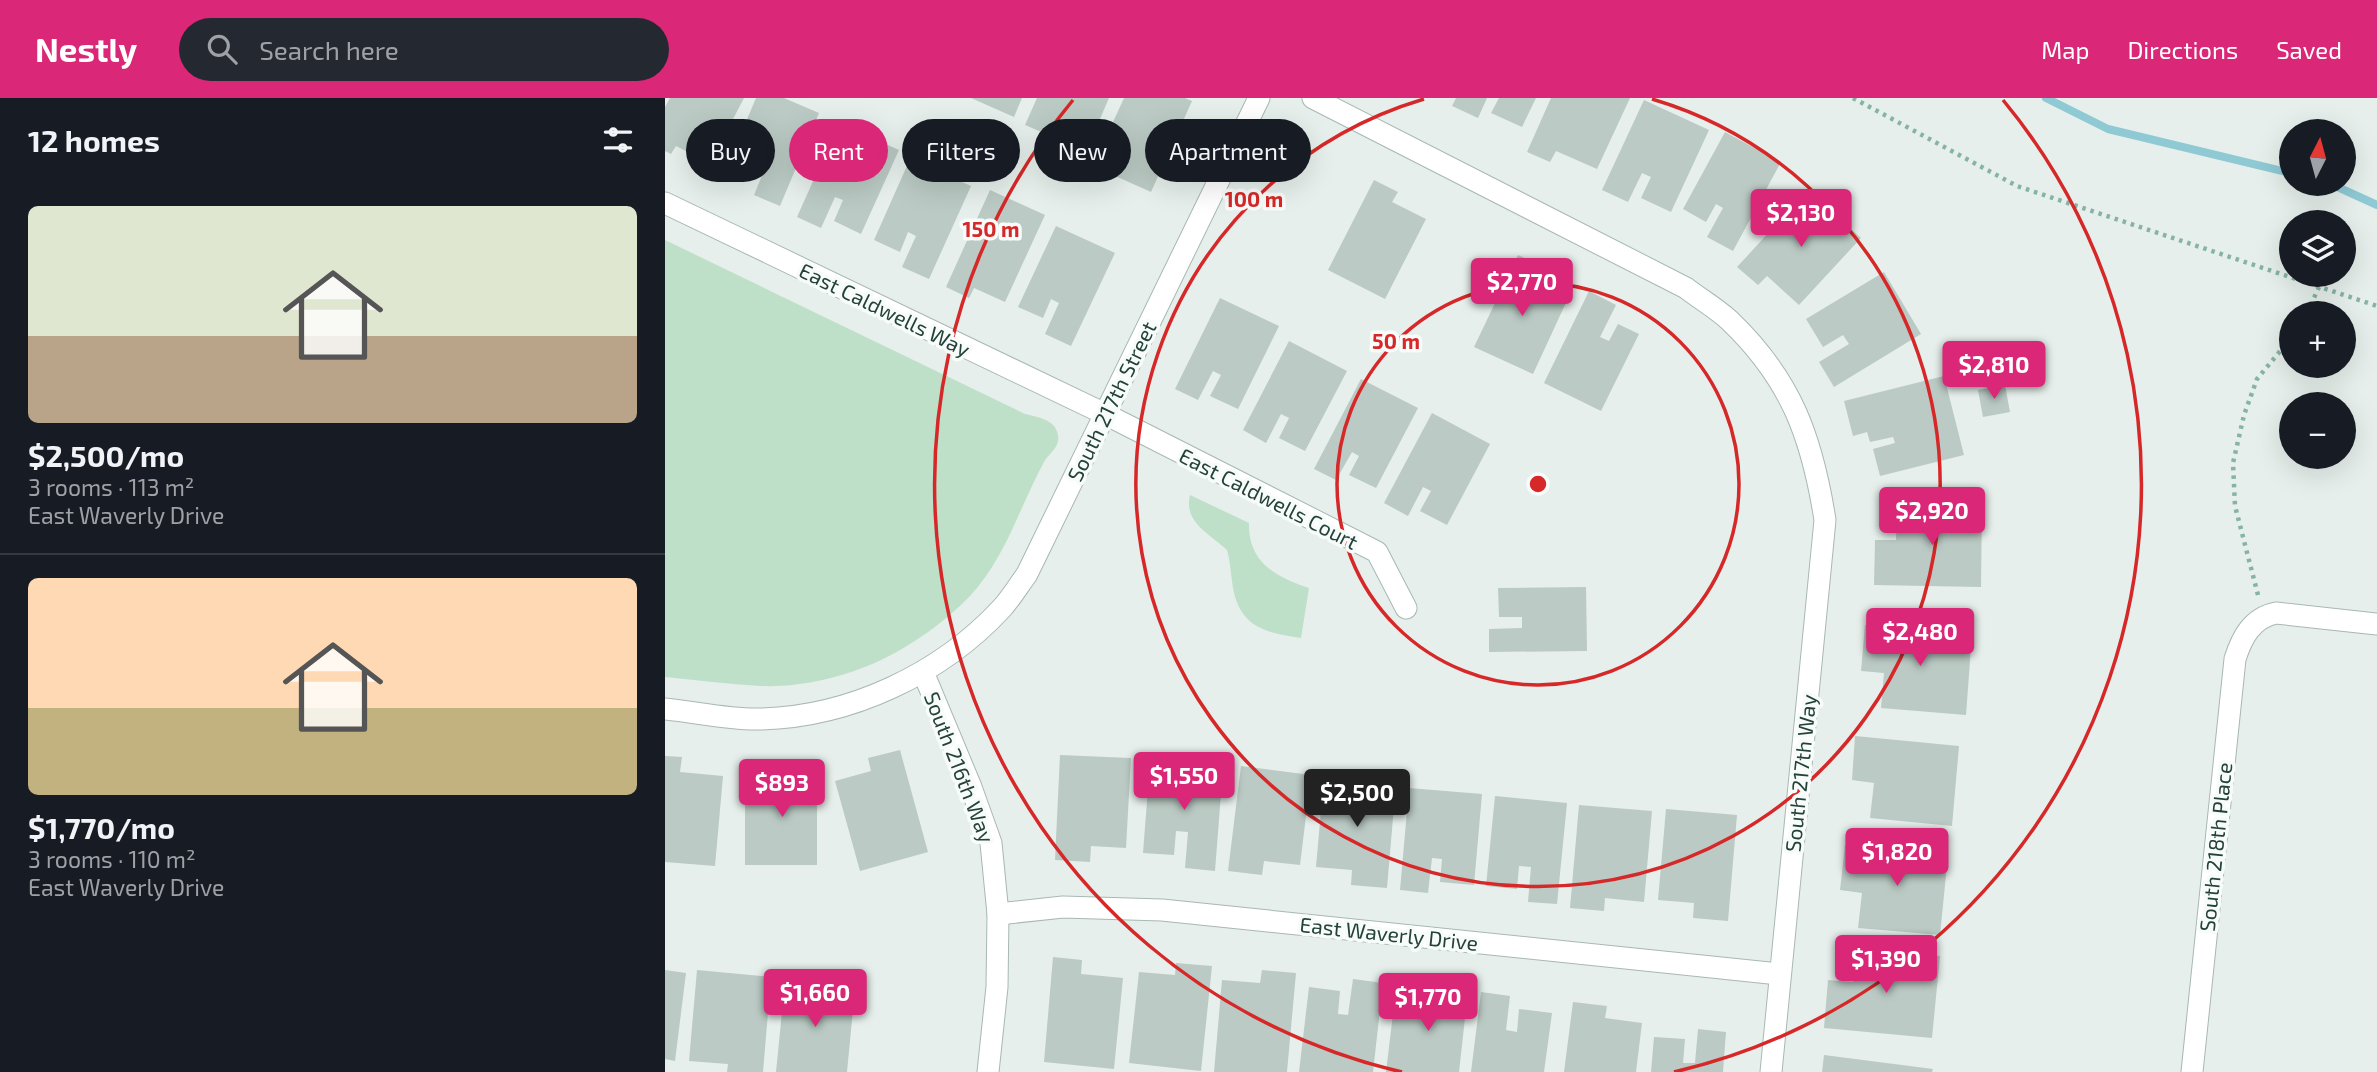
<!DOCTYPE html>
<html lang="en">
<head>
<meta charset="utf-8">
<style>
	:root { --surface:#171b24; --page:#242831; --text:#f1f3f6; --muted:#9ea1a6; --line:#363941; --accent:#db2777 }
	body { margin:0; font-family:"Exo 2",sans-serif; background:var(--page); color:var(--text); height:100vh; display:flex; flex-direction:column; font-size:26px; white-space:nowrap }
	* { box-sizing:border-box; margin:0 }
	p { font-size:23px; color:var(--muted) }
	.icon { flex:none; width:38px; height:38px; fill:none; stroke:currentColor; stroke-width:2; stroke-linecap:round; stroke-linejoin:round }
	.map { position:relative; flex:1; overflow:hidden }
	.sheet { display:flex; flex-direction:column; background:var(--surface); width:665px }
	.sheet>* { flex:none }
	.banner { position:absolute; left:21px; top:21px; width:665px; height:63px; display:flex; gap:14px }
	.needle { width:46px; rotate:6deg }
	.fabs { position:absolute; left:1614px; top:21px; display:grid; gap:14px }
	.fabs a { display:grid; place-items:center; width:77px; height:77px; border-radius:50%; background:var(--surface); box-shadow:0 7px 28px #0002; font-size:35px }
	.price { position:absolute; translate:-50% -60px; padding:0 16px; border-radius:7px; background:var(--accent); color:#fff; font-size:23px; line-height:46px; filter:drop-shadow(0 2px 4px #0008) }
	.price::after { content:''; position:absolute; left:50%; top:42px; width:21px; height:16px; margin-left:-10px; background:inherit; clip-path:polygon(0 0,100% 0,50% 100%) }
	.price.on { background:#222; color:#fff }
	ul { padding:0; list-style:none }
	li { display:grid; align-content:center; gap:14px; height:371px; padding:0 28px }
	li+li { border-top:2px solid var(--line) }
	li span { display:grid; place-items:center; height:217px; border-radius:10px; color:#555 }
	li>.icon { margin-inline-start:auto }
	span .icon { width:126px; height:126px; fill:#fffc; stroke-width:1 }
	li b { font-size:30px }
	h2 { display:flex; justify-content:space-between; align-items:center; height:84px; padding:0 28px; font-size:30px }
	.pill { padding:0 24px; border-radius:32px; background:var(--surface); box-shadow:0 7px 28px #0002; font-size:24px; line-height:63px }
	.pill.on { background:var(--accent); color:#fff }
	header { display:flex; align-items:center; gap:42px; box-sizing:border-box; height:98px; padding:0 35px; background:var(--accent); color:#fff }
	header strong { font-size:33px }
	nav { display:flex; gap:38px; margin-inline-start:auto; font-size:24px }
	.search { width:490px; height:63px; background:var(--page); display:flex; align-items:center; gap:18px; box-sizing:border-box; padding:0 24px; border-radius:38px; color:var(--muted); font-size:26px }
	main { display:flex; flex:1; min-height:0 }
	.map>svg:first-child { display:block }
	.green { fill:#bfe0c8 }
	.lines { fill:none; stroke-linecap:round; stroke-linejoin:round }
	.stream { stroke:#8ec9d4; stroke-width:8 }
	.building { fill:#bbcac4 }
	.street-casing { stroke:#a8b8b2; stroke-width:23 }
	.path { stroke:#86b3a5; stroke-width:4.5; stroke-dasharray:3.5 5; stroke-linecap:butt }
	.street { stroke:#fff; stroke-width:21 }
	.ring { fill:none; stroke:#d62828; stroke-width:3.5 }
	.labels { text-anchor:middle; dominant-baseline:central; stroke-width:7; stroke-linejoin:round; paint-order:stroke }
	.street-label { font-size:21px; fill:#24423a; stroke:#f7fbf9 }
	.centre { fill:#d62828; stroke:#f7fbf9; stroke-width:3.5 }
	.ring-label { font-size:21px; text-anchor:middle; font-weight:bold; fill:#d62828; stroke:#f7fbf9; stroke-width:7; stroke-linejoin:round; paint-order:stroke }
</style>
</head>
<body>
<header>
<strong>Nestly</strong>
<div class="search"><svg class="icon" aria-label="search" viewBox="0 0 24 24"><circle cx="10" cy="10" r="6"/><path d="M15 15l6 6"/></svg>Search here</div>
<nav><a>Map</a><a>Directions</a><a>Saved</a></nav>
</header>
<main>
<section class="sheet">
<h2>12 homes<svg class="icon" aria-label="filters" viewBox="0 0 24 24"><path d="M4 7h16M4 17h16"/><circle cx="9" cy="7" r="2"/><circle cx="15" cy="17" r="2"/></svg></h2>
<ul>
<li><span style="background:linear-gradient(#dfe7d0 60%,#b9a48a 0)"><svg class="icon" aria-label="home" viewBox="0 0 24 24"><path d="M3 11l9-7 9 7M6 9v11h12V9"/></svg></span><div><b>$2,500/mo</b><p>3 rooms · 113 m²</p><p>East Waverly Drive</p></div></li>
<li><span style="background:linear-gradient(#ffd9b3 60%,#c2b280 0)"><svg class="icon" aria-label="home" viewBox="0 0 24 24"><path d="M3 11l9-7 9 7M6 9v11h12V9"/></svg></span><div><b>$1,770/mo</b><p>3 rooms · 110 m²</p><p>East Waverly Drive</p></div></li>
</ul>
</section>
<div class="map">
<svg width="1712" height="974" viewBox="0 0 1712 974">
	<rect width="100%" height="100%" fill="#e6efeb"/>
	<g class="green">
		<path d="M0,142L360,316C373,319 391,322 393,337C395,350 384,355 379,364C354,410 341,459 305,498C280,524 246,548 214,563C179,579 134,590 95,588C63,586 32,582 0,579Z"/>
		<path d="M525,397L584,425C583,465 612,479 644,490L636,540C604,535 578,531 569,495C566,481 566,466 562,452C545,436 518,424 525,397Z"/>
	</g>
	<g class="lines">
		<g class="stream">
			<path d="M1381,0L1443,31L1626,75"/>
			<path d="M1666,86L1712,107"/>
		</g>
	</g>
	<g class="building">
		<path d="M5,0H79L45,65L11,48L6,56L0,53V9Z"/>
		<path d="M91,0H119L154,15L115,108L89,97L102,65L94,62L86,82L61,71Z"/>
		<path d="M306,0H357L349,19Z"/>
		<path d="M372,0H444L421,53L360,27Z"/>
		<path d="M459,0H520L527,3L486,94L428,68Z"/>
		<path d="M791,0H822L813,20L787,8Z"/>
		<path d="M834,0H871L857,29L826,15Z"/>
		<path d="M886,0H965L932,71L891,53L885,64L862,54Z"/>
		<path d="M979,2L1044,32L1006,114L976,100L986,79L977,75L963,104L937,92Z"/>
		<path d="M174,25L234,52L196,136L169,123L178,102L170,99L156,130L132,119Z"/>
		<path d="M1060,34L1116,64L1068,153L1042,139L1058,110L1051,106L1041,124L1018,111Z"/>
		<path d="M245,61L306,88L264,181L237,169L251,138L243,134L235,154L209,142Z"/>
		<path d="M709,82L733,94L727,104L761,121L720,201L663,172Z"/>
		<path d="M325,92L380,117L340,204L309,190L304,200L281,189Z"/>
		<path d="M1143,92L1196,140L1134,207L1102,178L1093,187L1072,169Z"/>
		<path d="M391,128L450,155L406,248L380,236L394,205L386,201L378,220L353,209Z"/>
		<path d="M853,157L878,168L864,200L873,205L882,186L905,196L868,276L809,249Z"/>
		<path d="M1219,174L1256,236L1169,289L1154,264L1184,246L1178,237L1158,249L1141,221Z"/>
		<path d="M924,193L951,207L935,239L944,243L953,226L974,236L936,313L879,285Z"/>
		<path d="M555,200L614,228L573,311L545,298L556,277L548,273L533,302L510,291Z"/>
		<path d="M624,243L682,273L640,353L614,340L624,320L616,316L601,345L578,332Z"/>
		<path d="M1279,278L1299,357L1215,378L1208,351L1230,345L1228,339L1205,344L1202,334L1188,338L1179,303Z"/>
		<path d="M696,281L753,310L711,390L684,377L694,358L687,354L671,382L649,371Z"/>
		<path d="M1340,287L1345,314L1318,319L1313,292Z"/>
		<path d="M767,315L825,346L782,427L755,413L766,393L758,389L743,418L719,405Z"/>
		<path d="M1232,406L1317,407L1316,489L1209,487L1210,442H1231Z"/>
		<path d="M921,489L922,553L824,554V531L857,530V519H834L833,490Z"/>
		<path d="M1200,527L1307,536L1301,617L1216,610L1219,575L1196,573Z"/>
		<path d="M1190,638L1294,648L1287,728L1205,720L1209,685L1187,682Z"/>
		<path d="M235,652L263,754L195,773L170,683L206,673L203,660Z"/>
		<path d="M395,657L466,660L461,750L426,748L425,764L390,762Z"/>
		<path d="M0,658L17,659L15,674L58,678L50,768L0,764Z"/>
		<path d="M122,664H152V767H80V678H110V701L122,700Z"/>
		<path d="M485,664L558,670L550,773L520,770L523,734L511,733L509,757L478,755Z"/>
		<path d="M576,668L646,677L635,767L599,763L597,777L563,773Z"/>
		<path d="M659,678L731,685L722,790L686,787L687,772L651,769Z"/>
		<path d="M744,690L817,696L809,787L775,784L777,761L767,760L763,795L735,792Z"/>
		<path d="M830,698L902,705L892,806L863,804L866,769L854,768L852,791L821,788Z"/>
		<path d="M914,707L987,713L979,804L940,800L939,813L905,810Z"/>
		<path d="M1001,711L1072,717L1063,823L1028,820L1029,805L993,802Z"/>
		<path d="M1180,747L1283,757L1275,837L1193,830L1197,795L1175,792Z"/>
		<path d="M1191,850L1275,858L1267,940L1159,930L1163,882L1188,884Z"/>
		<path d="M388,859L417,862L416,876L458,880L449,971L379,964Z"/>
		<path d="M511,865L547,868L536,973L464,965L474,874L510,877Z"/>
		<path d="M0,872L21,875L10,963L0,961Z"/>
		<path d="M32,872L106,879L98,974H62L63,966L24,963Z"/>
		<path d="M597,872L631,875L622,974H549L557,882L595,885Z"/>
		<path d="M688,881L718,885L708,974H634L644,889L675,893L673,916L683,917Z"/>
		<path d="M120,884L190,891L182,974H111Z"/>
		<path d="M767,890L803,893L794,974H721L730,899L766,903Z"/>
		<path d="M816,894L845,898L841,932L852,934L854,911L887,915L879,974H806Z"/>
		<path d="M908,904L942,908L940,920L977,925L971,974H899Z"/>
		<path d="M1033,931L1061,934L1058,974H986L989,939L1020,941L1018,965H1030Z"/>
		<path d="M1159,957L1268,971L1267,974H1157Z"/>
	</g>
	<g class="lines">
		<g class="street-casing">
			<g id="street">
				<path d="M648,0L1021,190C1035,201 1051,210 1064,222C1126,281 1147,339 1160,422L1106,974"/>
				<path d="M0,105L440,316L712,454L741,510"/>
				<path d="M258,574L306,689L326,745L333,816L332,889L323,974"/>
				<path d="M0,611C31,614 64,622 95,621C185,619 276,576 337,510C346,500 354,487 362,476L594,0"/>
				<path d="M333,816L398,809L497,812L1114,876"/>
				<path d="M1527,974L1570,561C1577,539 1587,520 1611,515L1712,526"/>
			</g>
		</g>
		<g class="path">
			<path d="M1188,0L1352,88L1712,208"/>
			<path d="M1642,215L1654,189"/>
			<path d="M1593,497L1570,408L1568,365L1579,317L1592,281L1626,240"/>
		</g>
		<use href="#street" class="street"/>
	</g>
	<g class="ring">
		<circle cx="873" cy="386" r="201"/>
		<path d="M987 1A402 402 0 1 1 759 1"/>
		<path d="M737 974A603 603 0 0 1 408 2M1338 2A603 603 0 0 1 1009 974"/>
	</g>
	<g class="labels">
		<g class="street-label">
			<text transform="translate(220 211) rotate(26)">East Caldwells Way</text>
			<text transform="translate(446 303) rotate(-64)">South 217th Street</text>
			<text transform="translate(604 400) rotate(27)">East Caldwells Court</text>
			<text transform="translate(295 669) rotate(69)">South 216th Way</text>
			<text transform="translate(1135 675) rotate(-84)">South 217th Way</text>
			<text transform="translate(1550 749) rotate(-84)">South 218th Place</text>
			<text transform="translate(724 835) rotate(6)">East Waverly Drive</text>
		</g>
	</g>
	<circle cx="873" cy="386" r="10" class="centre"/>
	<g class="ring-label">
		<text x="589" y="109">100 m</text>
		<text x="326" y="139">150 m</text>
		<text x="731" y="251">50 m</text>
	</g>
</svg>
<div class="fabs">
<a><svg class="needle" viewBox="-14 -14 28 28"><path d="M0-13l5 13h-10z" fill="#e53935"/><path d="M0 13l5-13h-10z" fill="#9ea1a6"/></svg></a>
<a><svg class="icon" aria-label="layers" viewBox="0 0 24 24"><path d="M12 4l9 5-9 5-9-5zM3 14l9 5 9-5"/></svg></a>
<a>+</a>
<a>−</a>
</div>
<b class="price" style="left:1136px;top:151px">$2,130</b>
<b class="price" style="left:857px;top:220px">$2,770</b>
<b class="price" style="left:1329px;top:303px">$2,810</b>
<b class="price" style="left:1267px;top:449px">$2,920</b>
<b class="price" style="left:1255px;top:570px">$2,480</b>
<b class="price" style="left:519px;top:714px">$1,550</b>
<b class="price" style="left:117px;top:721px">$893</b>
<b class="price on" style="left:692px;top:731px">$2,500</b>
<b class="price" style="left:1232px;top:790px">$1,820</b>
<b class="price" style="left:1221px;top:897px">$1,390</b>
<b class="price" style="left:150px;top:931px">$1,660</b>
<b class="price" style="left:763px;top:935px">$1,770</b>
<div class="banner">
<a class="pill">Buy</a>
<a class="pill on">Rent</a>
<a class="pill">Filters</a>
<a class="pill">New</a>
<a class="pill">Apartment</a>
</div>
</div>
</main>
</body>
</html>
